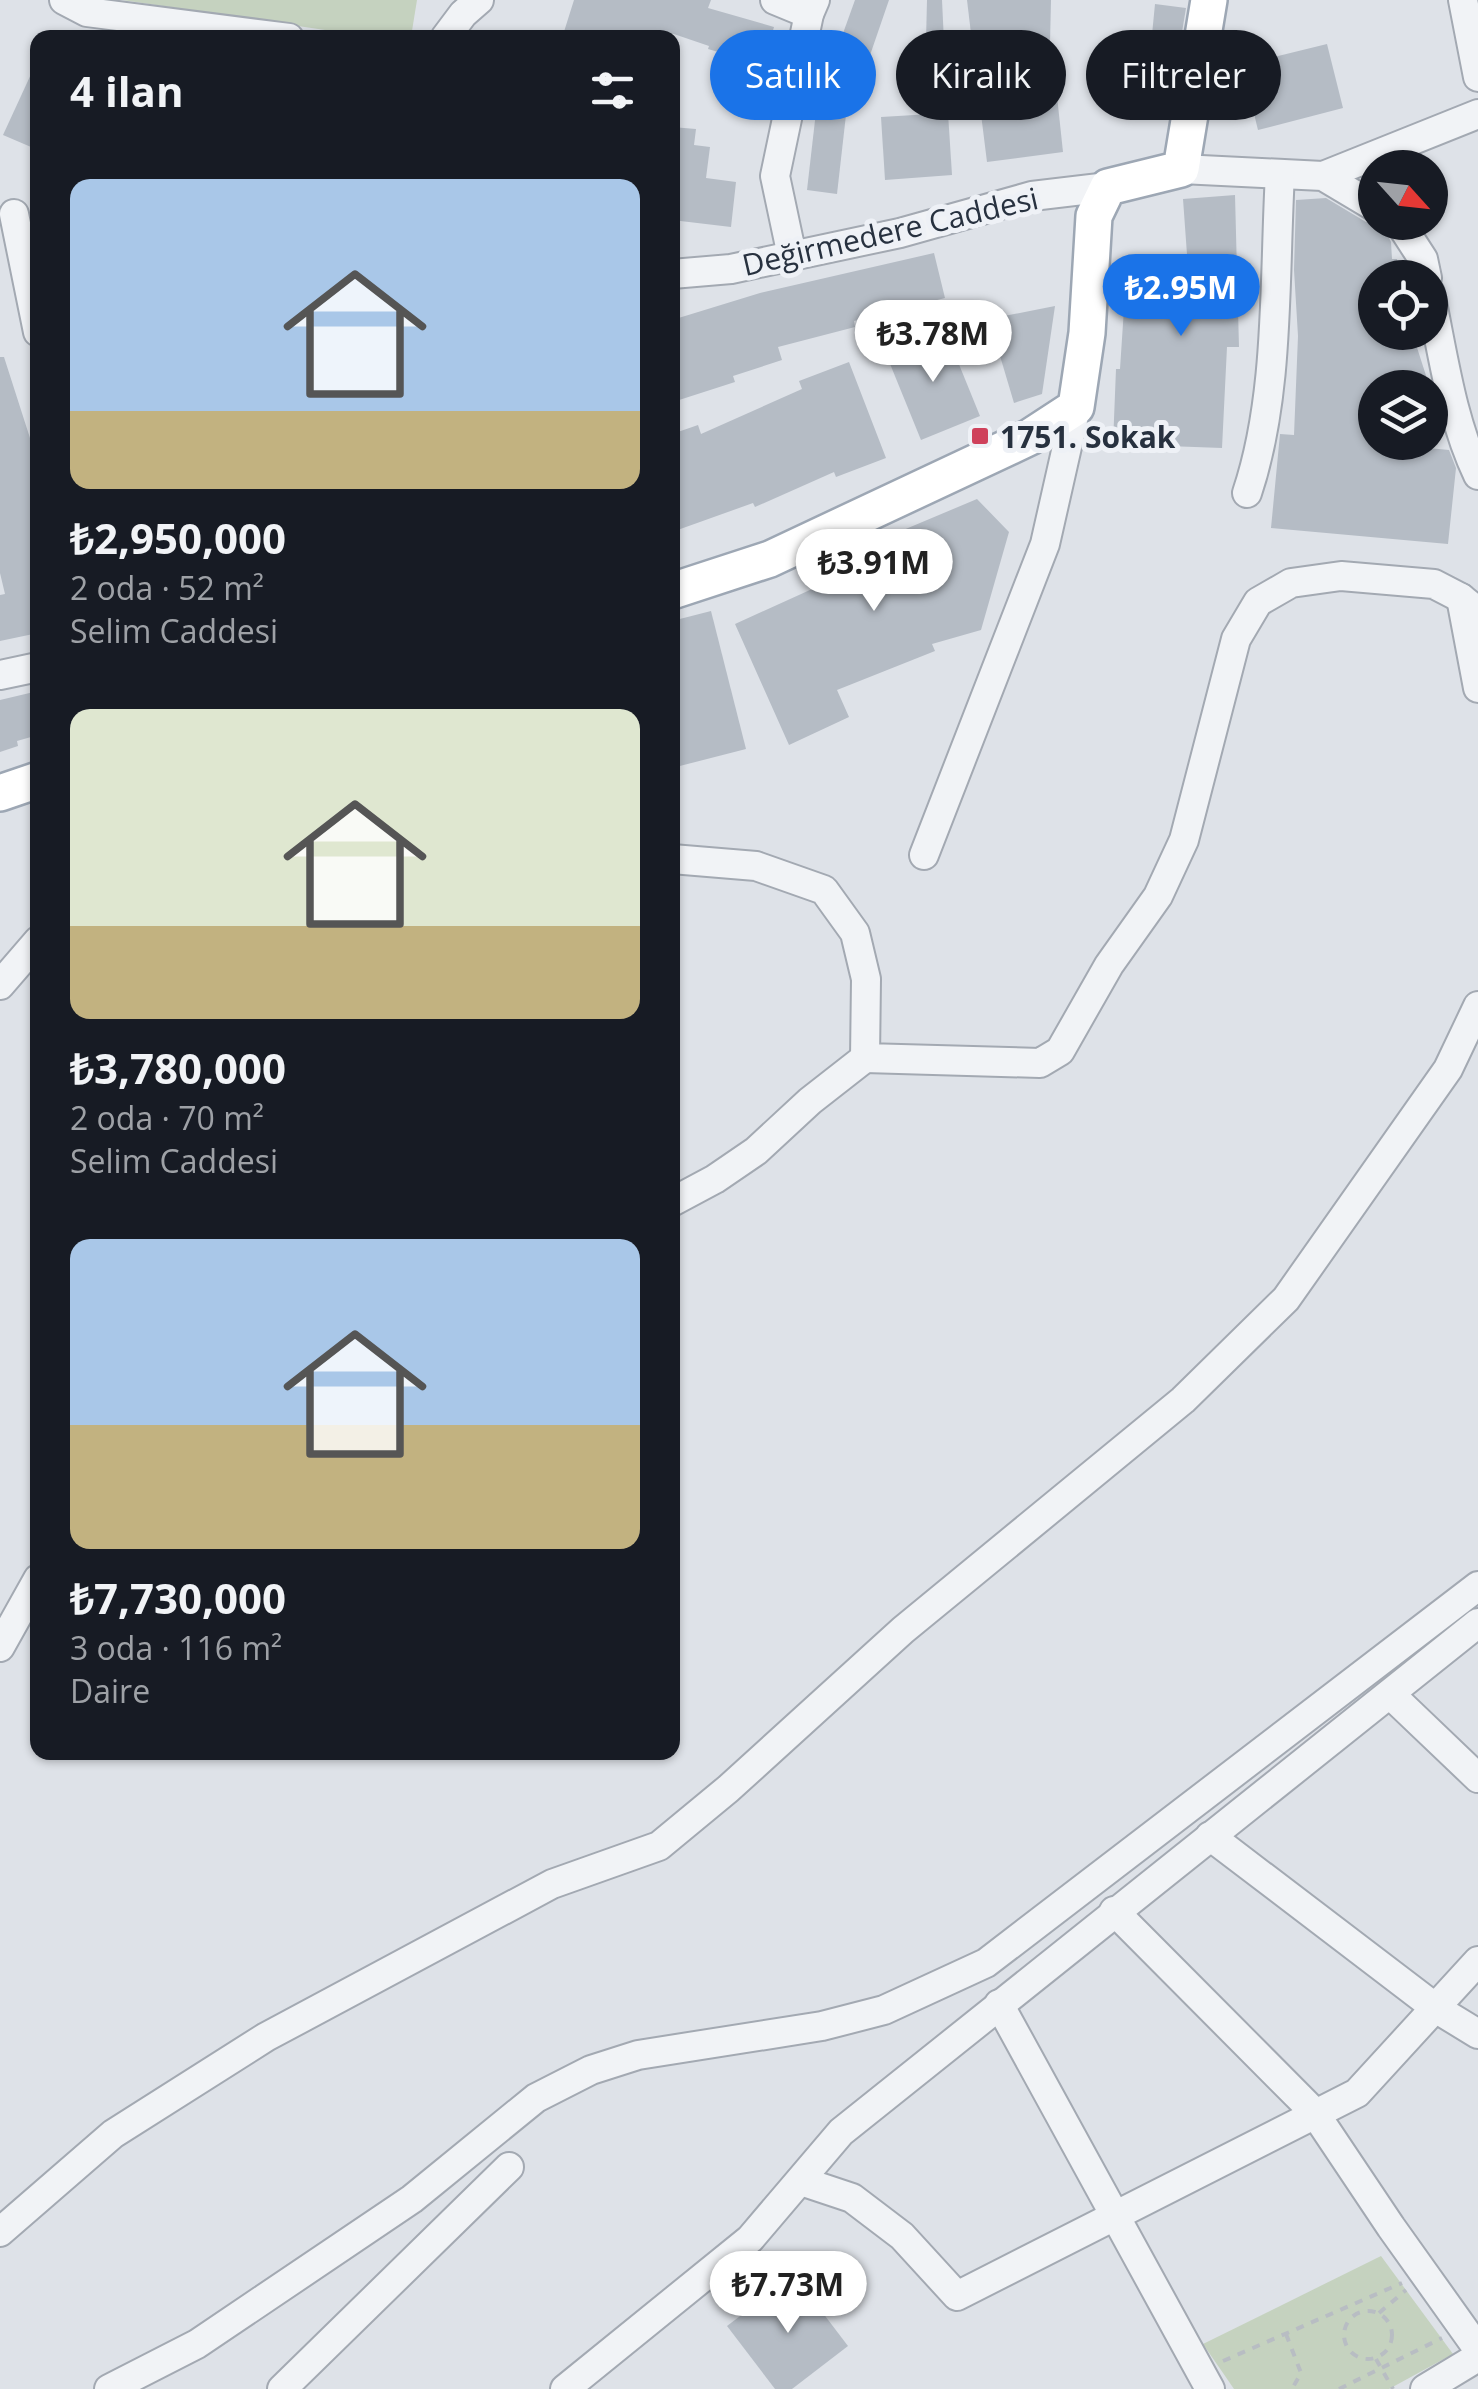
<!DOCTYPE html>
<html lang="tr">
<head>
<meta charset="utf-8">
<style>
	:root { --surface:#171b24; --page:#20242c; --text:#f1f3f6; --muted:#9ea1a6; --accent:#1a73e8 }
	body { margin:0; font-family:"Open Sans",sans-serif; background:var(--page); color:var(--text); height:100vh; display:flex; flex-direction:column; font-size:38px; white-space:nowrap }
	* { box-sizing:border-box; margin:0 }
	p { font-size:32px; color:var(--muted) }
	.icon { flex:none; width:55px; height:55px; fill:none; stroke:currentColor; stroke-width:2; stroke-linecap:round; stroke-linejoin:round }
	.map { position:relative; flex:1; overflow:hidden }
	.details { position:absolute; left:30px; top:30px; width:650px; height:1730px; display:flex; flex-direction:column; background:var(--surface); border-radius:20px; box-shadow:0 2px 8px #0004 }
	.details>* { flex:none }
	.hud { position:absolute; left:710px; top:30px; width:618px; height:90px; display:flex; gap:20px }
	.needle { width:65px; rotate:117deg }
	.controls { position:absolute; left:1358px; top:150px; display:grid; gap:20px }
	.controls a { display:grid; place-items:center; width:90px; height:90px; border-radius:50%; background:var(--surface); box-shadow:0 2px 8px #0004; font-size:50px }
	.price { position:absolute; translate:-50% -85px; padding:0 22px; border-radius:35px; background:#fff; color:#222; font-size:32px; line-height:65px; filter:drop-shadow(0 2px 5px #0008) }
	.price::after { content:''; position:absolute; left:50%; top:60px; width:30px; height:22px; margin-left:-15px; background:inherit; clip-path:polygon(0 0,100% 0,50% 100%) }
	.price.on { background:var(--accent); color:#fff }
	ul { padding:0; list-style:none }
	li { display:grid; align-content:center; gap:20px; height:530px; padding:0 40px }
	li span { display:grid; place-items:center; height:310px; border-radius:20px; color:#555 }
	li>.icon { margin-inline-start:auto }
	span .icon { width:180px; height:180px; fill:#fffc; stroke-width:1 }
	li b { font-size:42px }
	h2 { display:flex; justify-content:space-between; align-items:center; height:120px; padding:0 40px; font-size:42px }
	.pill { padding:0 35px; border-radius:45px; background:var(--surface); box-shadow:0 2px 8px #0004; font-size:35px; line-height:90px }
	.pill.on { background:var(--accent); color:#fff }
	.map>svg:first-child { display:block }
	.green { fill:#c5d2bf }
	.building { fill:#b5bcc5 }
	.lines { fill:none; stroke-linecap:round; stroke-linejoin:round }
	.minor-casing { stroke:#a3a9b2; stroke-width:32 }
	.major-casing { stroke:#9da7b4; stroke-width:40 }
	.path { stroke:#b8bdc3; stroke-width:4; stroke-dasharray:8 8; stroke-linecap:butt }
	.minor { stroke:#f1f3f6; stroke-width:28 }
	.major { stroke:#fff; stroke-width:35 }
	.poi-dot { fill:#cf415b; stroke:#eef1f6; stroke-width:4 }
	.labels { text-anchor:middle; dominant-baseline:central; stroke-width:10; stroke-linejoin:round; paint-order:stroke }
	.street-label { font-size:30px; fill:#27313f; stroke:#eef1f6 }
	.poi-label { font-size:30px; font-weight:bold; fill:#27313f; stroke:#eef1f6; text-anchor:start }
</style>
</head>
<body>
<div class="map">
<svg width="1478" height="2389" viewBox="0 0 1478 2389">
	<rect width="100%" height="100%" fill="#dee2e8"/>
	<g class="green">
		<path d="M122,0H417L411,37L379,38Z"/>
		<path d="M1381,2256L1453,2354L1389,2389H1234L1203,2344Z"/>
	</g>
	<g class="building">
		<path d="M574,0H711L708,8L774,27L763,65L708,49L709,46L665,31L664,38H562Z"/>
		<path d="M855,0H889L868,61L837,50Z"/>
		<path d="M927,0H942L944,42L926,41Z"/>
		<path d="M967,0H1051L1050,43L972,42Z"/>
		<path d="M1155,4L1186,8L1181,38H1176L1150,104L1145,103V97L1098,78L1112,40L1150,55Z"/>
		<path d="M1327,44L1343,108L1258,130L1242,65Z"/>
		<path d="M38,59V150L3,135Z"/>
		<path d="M1057,96L1063,152L987,162L980,106Z"/>
		<path d="M817,103L847,106L837,194L807,190Z"/>
		<path d="M948,113L952,175L885,180L881,117Z"/>
		<path d="M672,127L696,129L694,145L710,147L706,178L736,182L731,227L672,220Z"/>
		<path d="M1235,195L1239,347H1227L1222,448L1113,444L1116,369H1120L1126,278L1189,282L1183,199Z"/>
		<path d="M1326,198L1366,222L1382,223L1391,242L1392,259H1397L1401,278H1375V332H1412L1430,388H1375V443L1449,450L1456,468L1448,544L1271,528L1280,434L1294,435L1298,336L1294,270L1296,200Z"/>
		<path d="M934,253L945,298L854,321L855,327L778,347L782,360L733,376L735,382L676,401L672,390V320L760,293Z"/>
		<path d="M1055,306L1042,394L1014,403L989,319Z"/>
		<path d="M945,330L980,416L921,440L886,354Z"/>
		<path d="M0,357H4L38,463V633L0,641V595L5,594L0,573Z"/>
		<path d="M849,362L886,458L836,477L834,472L755,507L753,503L672,532V434L698,425L701,434L802,389L799,381Z"/>
		<path d="M977,499L1009,532L981,630L932,644L935,651L837,690L849,717L789,745L735,624L821,585L814,563L889,534V536Z"/>
		<path d="M711,611L746,749L672,768V621Z"/>
		<path d="M38,691V735L17,741L18,746L0,752V700Z"/>
		<path d="M794,2275L848,2346L792,2389H775L727,2326Z"/>
	</g>
	<g class="lines">
		<g class="minor-casing">
			<g id="minor">
				<path d="M64,0L87,12L289,38"/>
				<path d="M775,0L809,14"/>
				<path d="M1463,0L1478,77"/>
				<path d="M445,38L463,14L479,0"/>
				<path d="M1181,169L1323,176L1375,207"/>
				<path d="M1323,176L1478,114"/>
				<path d="M14,214L38,332"/>
				<path d="M1399,222L1423,259L1427,278"/>
				<path d="M792,256L775,176L809,14L815,0"/>
				<path d="M672,274L731,269L900,233L1032,196L1108,187"/>
				<path d="M1430,293C1443,353 1451,419 1478,475"/>
				<path d="M1247,493C1280,395 1274,277 1280,174"/>
				<path d="M1461,598L1478,688"/>
				<path d="M0,675L38,667"/>
				<path d="M924,855L1045,544L1076,407"/>
				<path d="M672,859L756,866L824,890L855,933L866,979L865,1058L1040,1063L1060,1051L1109,965L1158,896L1184,840L1236,639L1258,602L1291,583L1341,576L1434,584L1461,598L1478,612"/>
				<path d="M0,985L38,941"/>
				<path d="M672,1202L715,1179L756,1151L810,1101L865,1058"/>
				<path d="M0,1647L38,1579"/>
				<path d="M1390,1694L1478,1778"/>
				<path d="M1210,1836L1437,2009L1478,2034"/>
				<path d="M1114,1911L1314,2112L1391,2227L1478,2349"/>
				<path d="M999,2004L1210,2389"/>
				<path d="M801,2181L852,2198L902,2236L957,2296L1357,2093L1478,1961"/>
				<path d="M0,2232L113,2134L266,2037L552,1884L659,1846L728,1789L903,1630L1183,1400L1286,1299L1448,1069L1478,1006"/>
				<path d="M109,2389L197,2344L412,2199L536,2098L591,2070L638,2055L822,2026L884,2010L986,1963L1478,1586"/>
				<path d="M282,2389L509,2167"/>
				<path d="M565,2389L750,2239L841,2132L1478,1623"/>
				<path d="M1425,2389L1478,2357"/>
			</g>
		</g>
		<g class="major-casing">
			<g id="major">
				<path d="M672,591L770,559L1030,437L1076,407L1087,333L1094,216L1108,187L1181,169L1209,0"/>
				<path d="M0,793L38,780"/>
			</g>
		</g>
		<g class="path">
			<circle cx="1368" cy="2335" r="24"/>
			<path d="M1379,2313L1406,2290"/>
			<path d="M1286,2334L1301,2373L1292,2389"/>
			<path d="M1376,2359L1393,2389"/>
			<path d="M1223,2361L1402,2283"/>
			<path d="M1339,2389L1442,2338"/>
		</g>
		<use href="#minor" class="minor"/>
		<use href="#major" class="major"/>
	</g>
	<rect class="poi-dot" x="970" y="426" width="20" height="20" rx="5"/>
	<g class="labels">
		<g class="street-label">
			<text transform="translate(890 231) rotate(-13)">Değirmedere Caddesi</text>
		</g>
		<g class="poi-label">
			<text x="1000" y="436">1751. Sokak</text>
		</g>
	</g>
</svg>
<div class="controls">
<a><svg class="needle" viewBox="-14 -14 28 28"><path d="M0-13l5 13h-10z" fill="#e53935"/><path d="M0 13l5-13h-10z" fill="#9ea1a6"/></svg></a>
<a><svg class="icon" aria-label="locate" viewBox="0 0 24 24"><circle cx="12" cy="12" r="6"/><path d="M12 2v4M12 18v4M2 12h4M18 12h4"/></svg></a>
<a><svg class="icon" aria-label="layers" viewBox="0 0 24 24"><path d="M12 4l9 5-9 5-9-5zM3 14l9 5 9-5"/></svg></a>
</div>
<b class="price on" style="left:1181px;top:339px">₺2.95M</b>
<b class="price" style="left:933px;top:385px">₺3.78M</b>
<b class="price" style="left:874px;top:614px">₺3.91M</b>
<b class="price" style="left:788px;top:2336px">₺7.73M</b>
<div class="hud">
<a class="pill on">Satılık</a>
<a class="pill">Kiralık</a>
<a class="pill">Filtreler</a>
</div>
<section class="details">
<h2>4 ilan<svg class="icon" aria-label="filters" viewBox="0 0 24 24"><path d="M4 7h16M4 17h16"/><circle cx="9" cy="7" r="2"/><circle cx="15" cy="17" r="2"/></svg></h2>
<ul>
<li><span style="background:linear-gradient(#a9c7e8 75%,#c2b280 0)"><svg class="icon" aria-label="home" viewBox="0 0 24 24"><path d="M3 11l9-7 9 7M6 9v11h12V9"/></svg></span><div><b>₺2,950,000</b><p>2 oda · 52 m²</p><p>Selim Caddesi</p></div></li>
<li><span style="background:linear-gradient(#dfe7d0 70%,#c2b280 0)"><svg class="icon" aria-label="home" viewBox="0 0 24 24"><path d="M3 11l9-7 9 7M6 9v11h12V9"/></svg></span><div><b>₺3,780,000</b><p>2 oda · 70 m²</p><p>Selim Caddesi</p></div></li>
<li><span style="background:linear-gradient(#a9c7e8 60%,#c2b280 0)"><svg class="icon" aria-label="home" viewBox="0 0 24 24"><path d="M3 11l9-7 9 7M6 9v11h12V9"/></svg></span><div><b>₺7,730,000</b><p>3 oda · 116 m²</p><p>Daire</p></div></li>
</ul>
</section>
</div>
</body>
</html>
